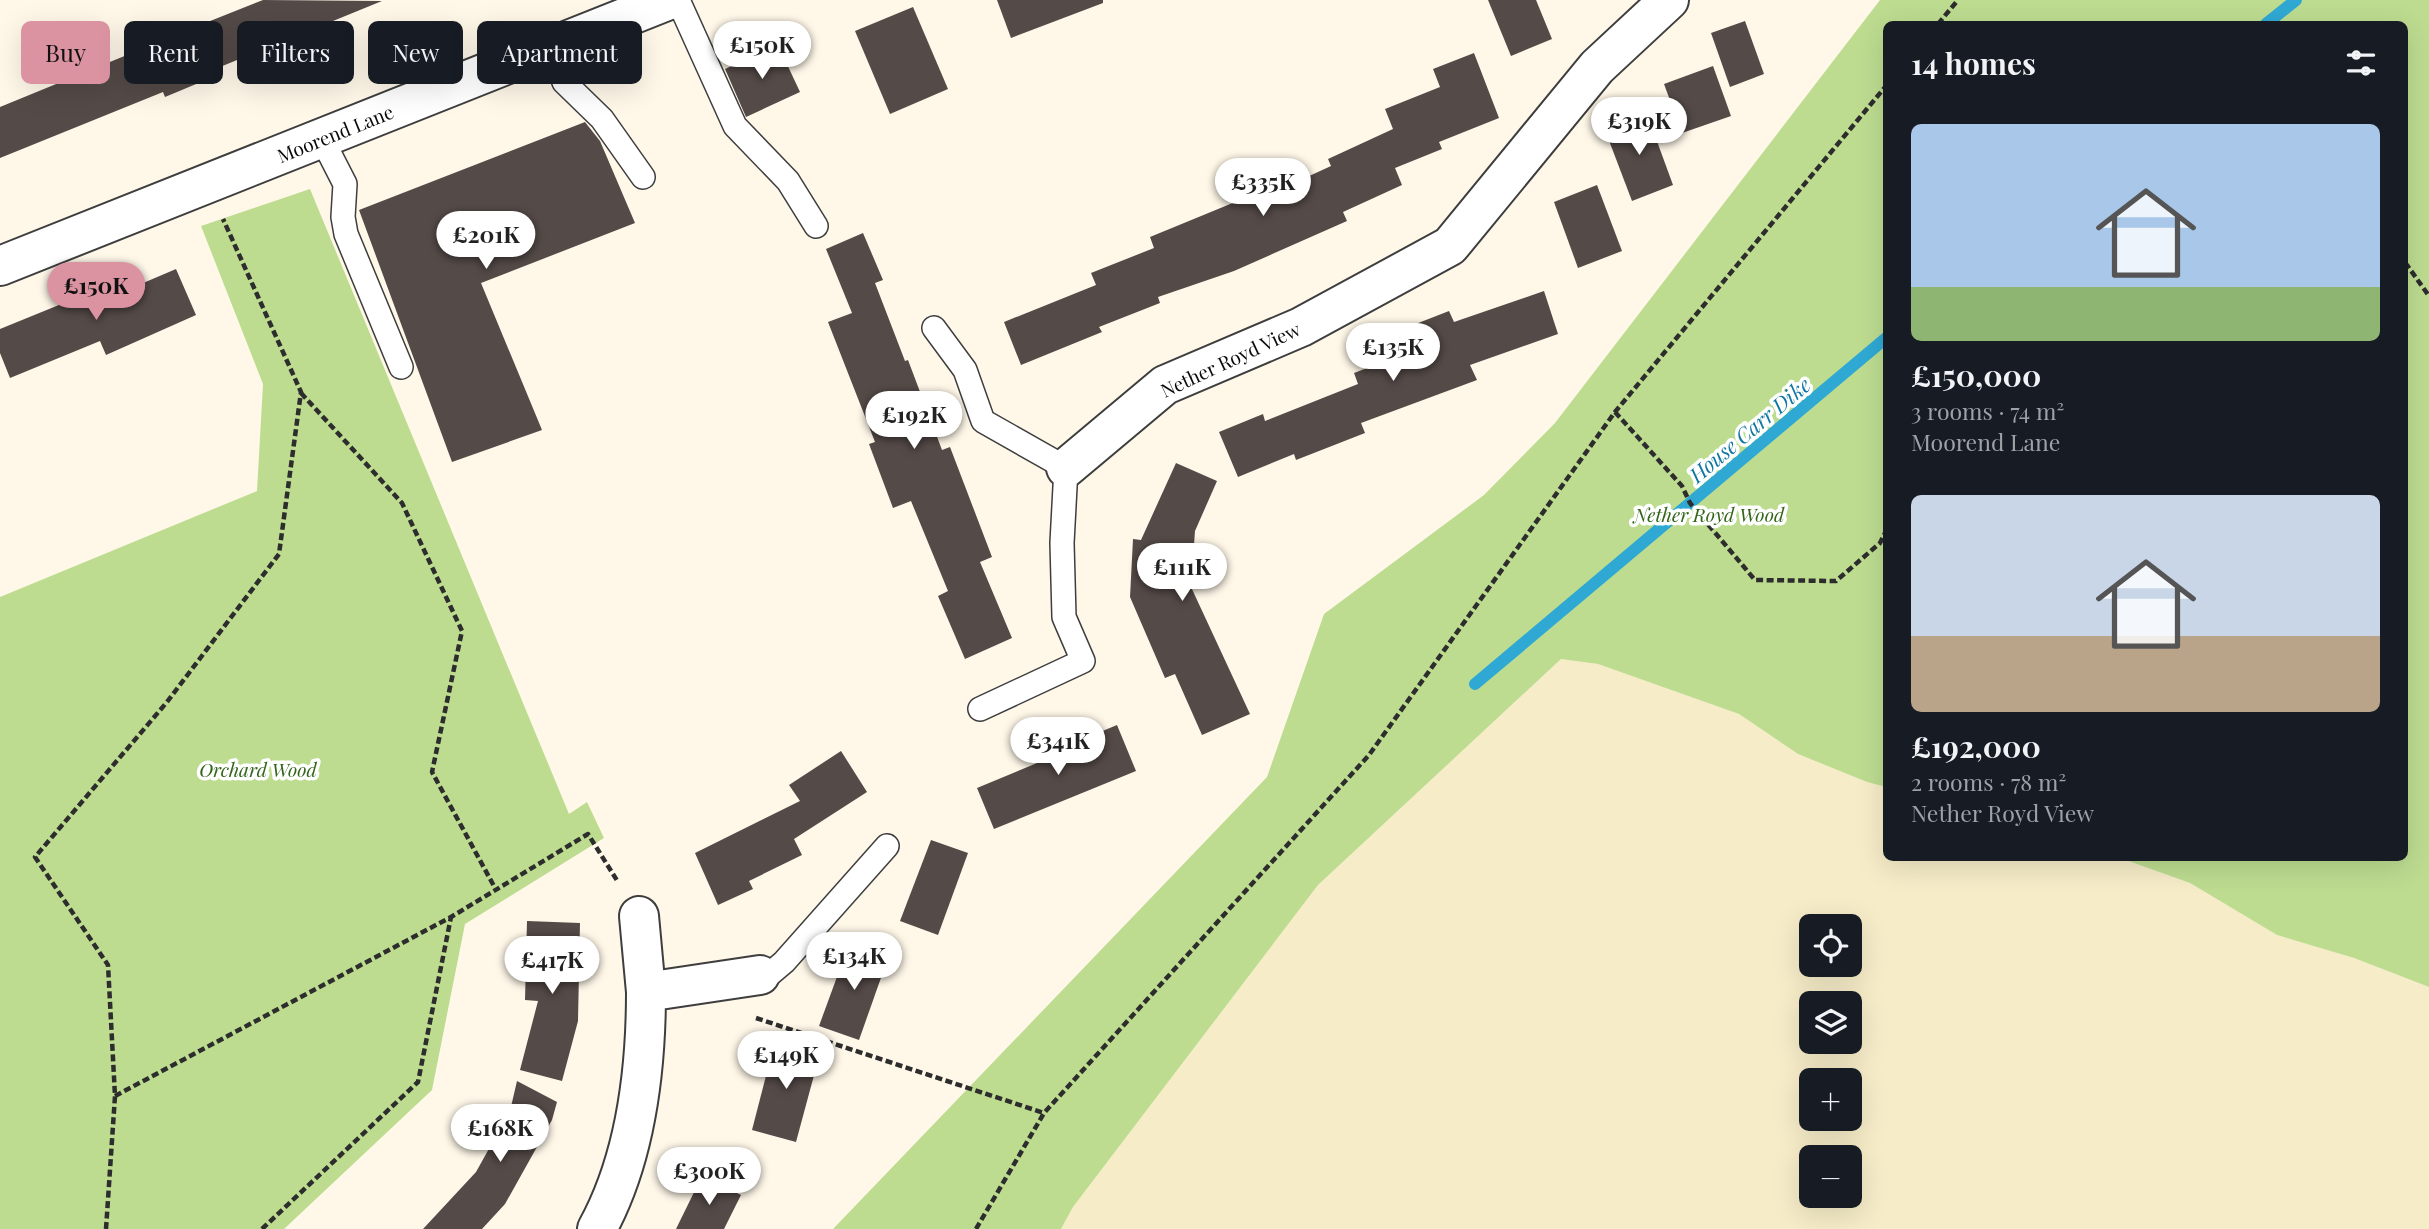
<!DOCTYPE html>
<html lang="en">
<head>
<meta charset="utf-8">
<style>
	:root { --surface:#171b24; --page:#242831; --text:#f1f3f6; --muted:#9ea1a6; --accent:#db93a2 }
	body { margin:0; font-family:"Playfair Display",serif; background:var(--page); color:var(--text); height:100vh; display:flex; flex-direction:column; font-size:26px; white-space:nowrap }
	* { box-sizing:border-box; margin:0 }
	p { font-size:23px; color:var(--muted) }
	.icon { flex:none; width:38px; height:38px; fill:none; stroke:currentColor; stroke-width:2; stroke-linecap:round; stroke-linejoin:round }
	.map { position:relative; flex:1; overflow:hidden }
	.side { position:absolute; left:1883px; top:21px; width:525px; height:840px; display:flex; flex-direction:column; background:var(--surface); border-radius:10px; box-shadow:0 7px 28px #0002 }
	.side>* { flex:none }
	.guide { position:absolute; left:21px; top:21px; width:665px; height:63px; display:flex; gap:14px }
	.fabs { position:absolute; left:1799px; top:914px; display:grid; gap:14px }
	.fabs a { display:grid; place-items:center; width:63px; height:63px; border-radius:10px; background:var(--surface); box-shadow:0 7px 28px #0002; font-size:35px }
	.price { position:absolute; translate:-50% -60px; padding:0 16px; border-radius:24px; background:#fff; color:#222; font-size:23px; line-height:46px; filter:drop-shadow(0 2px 4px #0008) }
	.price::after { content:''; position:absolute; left:50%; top:42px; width:21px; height:16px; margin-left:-10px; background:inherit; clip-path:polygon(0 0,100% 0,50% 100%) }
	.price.active { background:var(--accent); color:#111 }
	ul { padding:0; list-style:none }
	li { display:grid; align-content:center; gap:14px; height:371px; padding:0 28px }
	li span { display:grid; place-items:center; height:217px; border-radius:10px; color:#555 }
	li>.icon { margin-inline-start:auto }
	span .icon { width:126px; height:126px; fill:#fffc; stroke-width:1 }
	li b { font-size:30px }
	h2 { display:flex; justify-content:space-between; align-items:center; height:84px; padding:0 28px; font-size:30px }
	.chip { padding:0 24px; border-radius:10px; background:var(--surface); box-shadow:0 7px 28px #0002; font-size:24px; line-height:63px }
	.chip.active { background:var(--accent); color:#111 }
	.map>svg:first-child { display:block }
	.farmland { fill:#f6ecc8; fill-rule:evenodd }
	.forest { fill:#bddc90 }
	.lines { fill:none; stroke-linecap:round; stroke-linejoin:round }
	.stream { stroke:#2fa9d4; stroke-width:12 }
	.building { fill:#544a47 }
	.service-casing { stroke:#3e3e3e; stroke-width:26 }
	.minor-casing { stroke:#3e3e3e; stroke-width:42 }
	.tertiary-casing { stroke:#3e3e3e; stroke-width:42 }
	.path { stroke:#2d2d2d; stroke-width:4.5; stroke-dasharray:7 3.5; stroke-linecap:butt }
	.service { stroke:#fff; stroke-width:23 }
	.minor { stroke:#fff; stroke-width:38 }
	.tertiary { stroke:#fff; stroke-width:38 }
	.labels { text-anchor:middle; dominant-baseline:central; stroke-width:7; stroke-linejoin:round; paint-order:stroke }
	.street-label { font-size:19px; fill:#0b0b0b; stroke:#fff }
	.park-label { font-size:19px; font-style:italic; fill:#336519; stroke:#fff }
	.water-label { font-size:21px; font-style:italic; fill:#0f76a2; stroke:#fff }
</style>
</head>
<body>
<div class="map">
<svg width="2429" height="1229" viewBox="0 0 2429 1229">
	<rect width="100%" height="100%" fill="#fff8e9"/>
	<path class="farmland" d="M1561,659L1598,664L1739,714L1798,754L1867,782L1886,787V858H2120L2190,883L2277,935L2354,958L2429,987V1229H1061L1073,1207L1318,885ZM1811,926H1850V964H1811ZM1811,1003H1850V1041H1811ZM1811,1080H1850V1118H1811ZM1811,1157H1850V1195H1811Z"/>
	<g class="forest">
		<path d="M1880,0H2429V987L2354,958L2277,935L2190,883L2120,858H2404V24H1886V787L1867,782L1798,754L1739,714L1598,664L1561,659L1318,885L1073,1207L1061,1229H833L1267,777L1324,614L1484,495L1555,423Z"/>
		<path d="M310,189L569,814L587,802L604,838L465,924L432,1090L284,1229H0V597L257,491L263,384L201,226Z"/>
	</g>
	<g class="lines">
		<g class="stream">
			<path d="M2266,24L2296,0"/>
			<path d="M1475,684L1886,338"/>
		</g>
	</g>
	<g class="building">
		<path d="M263,0L382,1L198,76L201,82L165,97L163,92L0,158V107L144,48L139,36L175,21L180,33Z"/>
		<path d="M997,0H1103V3L1011,38Z"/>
		<path d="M1488,0H1536L1552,39L1511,56Z"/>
		<path d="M913,7L948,89L890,114L855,31Z"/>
		<path d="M1745,21L1764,74L1730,87L1711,33Z"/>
		<path d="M778,45L800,92L746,117L725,69Z"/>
		<path d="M1474,53L1499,118L1439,142L1442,149L1395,168L1402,185L1343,212L1347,221L1234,271L1158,297L1160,303L1099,327L1102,332L1021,365L1004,322L1096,285L1091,273L1154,248L1150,237L1257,193L1259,199L1331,166L1328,159L1393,129L1385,109L1440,87L1433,69Z"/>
		<path d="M1713,66L1731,116L1682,133L1664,84Z"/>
		<path d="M1647,114L1673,185L1632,201L1605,130Z"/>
		<path d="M585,122L600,141L635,223L481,283L542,430L452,462L359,210Z"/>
		<path d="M1597,185L1622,251L1578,268L1554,202Z"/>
		<path d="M863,233L883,280L875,283L905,361L908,360L942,450L950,447L992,557L980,562L1012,638L965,659L938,596L948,591L911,501L893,508L869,444L875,442L828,322L852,313L826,249Z"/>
		<path d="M176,269L196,315L106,355L100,341L10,378L0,353V329L81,296L79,293L109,280L115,295Z"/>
		<path d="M1544,291L1558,334L1470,365L1477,380L1361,423L1365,433L1296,460L1294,454L1238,477L1219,432L1263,414L1265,421L1358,384L1354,373L1417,349L1408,327L1449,311L1454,322Z"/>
		<path d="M1176,463L1217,481L1195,531L1191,587L1250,714L1202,735L1175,674L1165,678L1130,597L1133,539L1141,540Z"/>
		<path d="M1117,725L1136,771L994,829L977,788L1054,756L1052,752Z"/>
		<path d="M841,751L867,792L794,839L802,855L749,881L753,889L718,905L695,853L800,801L789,785Z"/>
		<path d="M931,840L968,853L938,935L900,921Z"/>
		<path d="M527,921L580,923L578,1021L562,1081L520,1070L538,1001L525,1000Z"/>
		<path d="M849,944L888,958L859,1040L819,1026Z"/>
		<path d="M775,1041L820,1053L796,1142L752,1130Z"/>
		<path d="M517,1081L557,1102L552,1120L505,1204L482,1229H423L476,1172L510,1111Z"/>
		<path d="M702,1176L741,1195L724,1229H676Z"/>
	</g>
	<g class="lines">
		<g class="service-casing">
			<g id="service">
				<path d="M678,0L735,126L788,181L816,226"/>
				<path d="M552,47L564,82L602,119L643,177"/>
				<path d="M322,139L345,184L343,217L346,234L401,367"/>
				<path d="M934,328L965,370L983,421L1066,468L1062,543L1064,617L1083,661L980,709"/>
				<path d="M760,975L771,973L784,962L887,846"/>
			</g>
		</g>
		<g class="minor-casing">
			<g id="minor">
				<path d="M1066,468L1165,385L1301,327L1450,246L1597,67L1669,0"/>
				<path d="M639,916L646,992"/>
				<path d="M597,1229C636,1158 646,1072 646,992L760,975"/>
			</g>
		</g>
		<g class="tertiary-casing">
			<path id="tertiary" d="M0,266L669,0"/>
		</g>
		<g class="path">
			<path d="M1938,24L1958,0"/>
			<path d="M2404,265H2407L2429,296"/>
			<path d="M301,393L402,503L462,631L432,772L495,888"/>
			<path d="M1615,412L1682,486L1690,503L1755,580L1836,581L1880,543L1886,531"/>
			<path d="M756,1018L1044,1113"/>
			<path d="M115,1096L451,917L588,834L618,882"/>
			<path d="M106,1229L115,1096L108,965L35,857L167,702L279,554L301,392L223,219"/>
			<path d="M262,1229L418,1082L451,917"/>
			<path d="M976,1229L1044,1113L1369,755L1615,412L1886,86"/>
		</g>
		<use href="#service" class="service"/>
		<use href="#minor" class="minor"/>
		<use href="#tertiary" class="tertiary"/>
	</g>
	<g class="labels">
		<g class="street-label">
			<text transform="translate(335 133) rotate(-22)">Moorend Lane</text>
			<text transform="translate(1230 359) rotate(-25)">Nether Royd View</text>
		</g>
		<g class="park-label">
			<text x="1709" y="514">Nether Royd Wood</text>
			<text x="258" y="769">Orchard Wood</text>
		</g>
		<g class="water-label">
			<text transform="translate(1749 429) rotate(-40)">House Carr Dike</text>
		</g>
	</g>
</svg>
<div class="fabs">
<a><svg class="icon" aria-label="locate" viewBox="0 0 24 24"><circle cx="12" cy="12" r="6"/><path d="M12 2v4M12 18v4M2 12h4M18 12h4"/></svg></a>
<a><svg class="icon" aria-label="layers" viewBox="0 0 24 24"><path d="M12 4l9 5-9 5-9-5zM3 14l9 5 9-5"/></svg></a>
<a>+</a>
<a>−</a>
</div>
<b class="price" style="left:762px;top:81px">£150K</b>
<b class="price" style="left:1639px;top:157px">£319K</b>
<b class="price" style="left:1263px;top:218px">£335K</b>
<b class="price" style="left:486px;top:271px">£201K</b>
<b class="price active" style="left:96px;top:322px">£150K</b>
<b class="price" style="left:1393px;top:383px">£135K</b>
<b class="price" style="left:914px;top:451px">£192K</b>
<b class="price" style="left:1182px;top:603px">£111K</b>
<b class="price" style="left:1058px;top:777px">£341K</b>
<b class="price" style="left:854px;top:992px">£134K</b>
<b class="price" style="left:552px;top:996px">£417K</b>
<b class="price" style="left:786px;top:1091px">£149K</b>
<b class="price" style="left:500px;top:1164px">£168K</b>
<b class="price" style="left:709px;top:1207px">£300K</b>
<div class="guide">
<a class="chip active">Buy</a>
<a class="chip">Rent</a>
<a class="chip">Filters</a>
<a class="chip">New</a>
<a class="chip">Apartment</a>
</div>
<section class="side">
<h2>14 homes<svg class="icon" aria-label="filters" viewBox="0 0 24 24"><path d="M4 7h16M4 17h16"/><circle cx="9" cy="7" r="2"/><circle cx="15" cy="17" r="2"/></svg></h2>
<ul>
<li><span style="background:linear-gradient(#a9c7e8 75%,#8fb573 0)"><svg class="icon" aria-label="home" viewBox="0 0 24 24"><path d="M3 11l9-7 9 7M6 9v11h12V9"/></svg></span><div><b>£150,000</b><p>3 rooms · 74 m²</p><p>Moorend Lane</p></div></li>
<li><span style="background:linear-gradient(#c9d6e8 65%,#b9a48a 0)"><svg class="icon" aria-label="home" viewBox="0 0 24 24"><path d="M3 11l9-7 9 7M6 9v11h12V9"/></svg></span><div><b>£192,000</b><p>2 rooms · 78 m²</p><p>Nether Royd View</p></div></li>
</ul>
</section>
</div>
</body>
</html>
